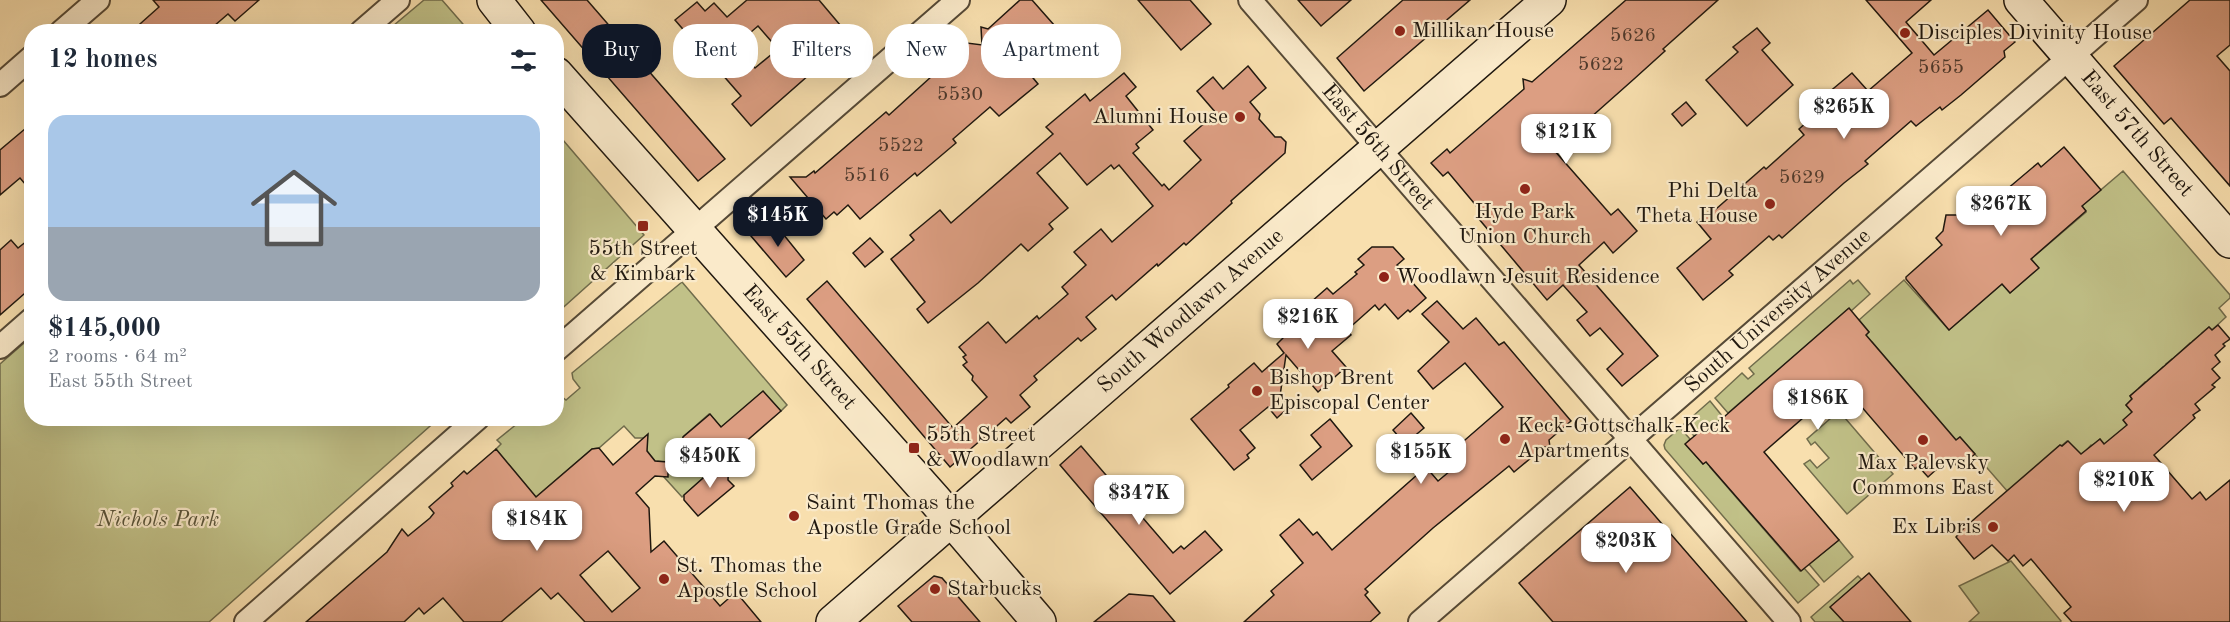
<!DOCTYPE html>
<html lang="en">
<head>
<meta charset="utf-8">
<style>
	:root { --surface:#fff; --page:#f2f2f3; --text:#1f2937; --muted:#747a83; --accent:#111827 }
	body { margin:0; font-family:"Old Standard TT",serif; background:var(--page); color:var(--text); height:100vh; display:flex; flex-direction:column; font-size:22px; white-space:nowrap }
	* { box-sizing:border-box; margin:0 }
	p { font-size:20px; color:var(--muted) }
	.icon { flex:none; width:33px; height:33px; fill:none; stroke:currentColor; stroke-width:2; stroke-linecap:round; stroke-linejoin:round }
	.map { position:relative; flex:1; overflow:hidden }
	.side { position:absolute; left:24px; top:24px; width:540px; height:402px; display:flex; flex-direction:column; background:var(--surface); border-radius:24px; box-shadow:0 6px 24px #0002 }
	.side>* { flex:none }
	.hud { position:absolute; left:582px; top:24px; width:570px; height:54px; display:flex; gap:12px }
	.price { position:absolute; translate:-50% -51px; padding:0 14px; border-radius:12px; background:#fff; color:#222; font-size:20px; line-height:39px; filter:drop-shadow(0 2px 3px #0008) }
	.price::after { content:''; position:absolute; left:50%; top:36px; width:18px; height:14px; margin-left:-9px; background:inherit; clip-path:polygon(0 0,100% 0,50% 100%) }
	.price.selected { background:var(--accent); color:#fff }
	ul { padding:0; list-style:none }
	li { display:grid; align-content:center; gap:12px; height:318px; padding:0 24px }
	li span { display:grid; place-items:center; height:186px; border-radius:18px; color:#555 }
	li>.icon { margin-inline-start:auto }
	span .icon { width:108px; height:108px; fill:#fffc; stroke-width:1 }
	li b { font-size:26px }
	h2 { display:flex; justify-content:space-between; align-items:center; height:72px; padding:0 24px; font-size:26px }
	.pill { padding:0 21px; border-radius:24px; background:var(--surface); box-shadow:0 6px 24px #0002; font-size:21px; line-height:54px }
	.pill.selected { background:var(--accent); color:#fff }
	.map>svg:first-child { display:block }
	.green { fill:#c1c188; stroke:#706c4c; stroke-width:1.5 }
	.building { fill:#dc9e82; stroke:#20180f; stroke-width:1.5; fill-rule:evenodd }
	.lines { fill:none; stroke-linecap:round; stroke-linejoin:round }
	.street-casing { stroke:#564a37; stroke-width:26 }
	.secondary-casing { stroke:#20180f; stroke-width:36 }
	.street { stroke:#faeaca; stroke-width:22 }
	.secondary { stroke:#faeaca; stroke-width:33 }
	.poi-dot { fill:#8f2418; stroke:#faeaca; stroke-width:2 }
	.labels { text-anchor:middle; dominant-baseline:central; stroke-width:4.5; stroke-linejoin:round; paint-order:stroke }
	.number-label { font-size:20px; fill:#4f3a2c }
	.poi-label { font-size:22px; fill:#20180f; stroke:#faeaca; text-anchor:start }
	.street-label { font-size:22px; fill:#20180f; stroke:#faeaca }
	.park-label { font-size:22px; font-style:italic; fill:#585339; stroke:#faeaca }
</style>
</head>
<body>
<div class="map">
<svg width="2230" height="622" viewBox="0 0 2230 622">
	<rect width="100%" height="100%" fill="#f8dfae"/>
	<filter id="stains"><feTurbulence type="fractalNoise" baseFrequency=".00333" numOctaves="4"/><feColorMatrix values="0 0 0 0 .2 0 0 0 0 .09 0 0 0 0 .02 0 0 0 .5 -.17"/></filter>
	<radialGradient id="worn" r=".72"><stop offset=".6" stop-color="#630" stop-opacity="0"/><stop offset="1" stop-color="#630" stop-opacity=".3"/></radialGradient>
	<g class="green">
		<path d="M424,0H442L469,31H387Z"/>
		<path d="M557,133L644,235L557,313H556Z"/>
		<path d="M2123,171L2230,295V298L2219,308L2226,317L2212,330L2209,327L2202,333L2204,336H2199L2193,341L2195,343L2192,345L2190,343L2175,357L2177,359H2172L2166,364L2168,367H2163L2158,372L2159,374L2154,375L2148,380L2150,382H2145L2139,388L2141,390L2136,391L2130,396L2132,399L2126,405L2132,412L2128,426L2105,445L2100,439L2092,446L2091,445L2081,456L2067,441L2008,492L1960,437L1956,440L1872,342L1861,339L1869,332L1859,320L1904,280L1949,330L2002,284L2010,293L2038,268L2031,259L2086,212L2082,206Z"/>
		<path d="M1850,280L1853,284L1858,280L1870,294L1851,311L1848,309L1728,413L1715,398L1742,373L1748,379L1754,374L1749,368Z"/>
		<path d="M682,282L787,405L781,411L721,427L709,414L684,436L713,469L682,497L664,477L668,474L664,462L655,461L647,451L645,438H635L624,426L599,448L592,449L536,497L496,449L501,444L497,440L523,419L556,418L557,393L566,400L580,388L573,379L572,373Z"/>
		<path d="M31,337L32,418L438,419L209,622H0V364Z"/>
		<path d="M1710,401L1723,417L1713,426L1717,431L1694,436L1684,424Z"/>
		<path d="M1839,411L1893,474L1847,514L1804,464L1810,460L1817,468L1829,458L1815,442L1811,445L1807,439Z"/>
		<path d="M1680,428L1690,439L1686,444L1703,464L1710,458L1714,463L1710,467L1800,571L1804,568L1819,585L1798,603L1665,449L1664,445L1666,440Z"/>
		<path d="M1839,540L1853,557L1824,582L1809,564Z"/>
		<path d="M2011,561L2061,621L2060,622H1969L1979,613L1959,586Z"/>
		<path d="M1858,576L1862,580L1831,607L1844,622H1815L1811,617Z"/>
	</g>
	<g class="building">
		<path d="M153,0H259L235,21L228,14L207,32H131L159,7Z"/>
		<path d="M541,0H587L725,159L698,181Z"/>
		<path d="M747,0H819L851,38L751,126L732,104L741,96L675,20L697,2L705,11L714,3L727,17ZM758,26L778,49L755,68L736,45Z"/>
		<path d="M1020,0H1032L1077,51L1061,65L1046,48L1024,67L1038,84L999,116L990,107L953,139L956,143L917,176L915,173L860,219L848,205L837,215L834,212L826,219L790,177H806L814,171L815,173L886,112L889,115L953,57H965L967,43L982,45L981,27L988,29Z"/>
		<path d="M1138,0H1190L1211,24L1181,50Z"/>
		<path d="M1298,0H1351L1321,26Z"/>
		<path d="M1403,0H1470L1364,91L1337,58Z"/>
		<path d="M1626,0H1718L1663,49L1665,51L1634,79L1554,150L1611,215L1618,209L1637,231L1613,253L1604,242L1579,265L1658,356L1622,386L1607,369L1623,354L1600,328L1590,336L1577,320L1587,312L1563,285L1547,300L1479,219L1484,215L1448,172L1443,176L1431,163L1447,149L1450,153L1524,89L1523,79L1532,82Z"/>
		<path d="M1866,0H1931L1906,22L1934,55L1988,10L2015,42L2004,51L2005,57L1961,95L1942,110L1940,107L1916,126L1911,121L1865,161L1868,164L1844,183L1782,238L1779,235L1773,240L1769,236L1729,271L1733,275L1703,300L1677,268L1711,239L1697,222L1714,207L1716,209L1764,167L1766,169L1804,135L1799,129L1833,99L1828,93L1852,73L1868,91L1912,53Z"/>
		<path d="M2190,0H2230V45L2217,56L2230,71V186L2171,118L2164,124L2114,66Z"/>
		<path d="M1757,28L1770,43L1762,50L1793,85L1747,126L1706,80L1738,52L1733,47Z"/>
		<path d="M1248,66L1266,88L1250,102L1260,114L1259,119L1275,137H1281L1286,142L1285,153L1231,201L1232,203L1186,245L1184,243L1158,266L1157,264L1116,300L1112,295L1086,317L1096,329L1081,341L1078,338L1034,376L1037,380L1020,395L1030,407L1011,423L1006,418L950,467L807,299L827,281L953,428L987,397L972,380L973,376L963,365L967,362L963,357L966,355L959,347L988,322L1006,343L1037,316L1039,319L1068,294L1062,287L1086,265L1074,252L1101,229L1112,242L1153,206L1119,165L1114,169L1111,165L1087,185L1060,153L1037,173L1068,208L1049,224L1053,229L1028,251L1021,244L978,283L928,323L917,309L925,302L891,259L914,240L910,235L940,210L951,223L1053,134L1046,127L1085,94L1090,101L1124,73L1136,87L1126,96L1153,130L1136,144L1139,148L1133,153L1162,186L1164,184L1169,190L1201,160L1184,141L1216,113L1197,91L1213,77L1223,89Z"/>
		<path d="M1686,102L1696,114L1682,126L1672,114Z"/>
		<path d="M32,123V192L20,178L0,195V150Z"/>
		<path d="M2064,147L2101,190L2082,206L2086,211L2031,259L2039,268L2010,293L2002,284L1949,330L1906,279V277L1942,245L1936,238L1943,231L1946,215H1958L1968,207L1969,194L1986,195L1994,188L2000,195L2038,163L2041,167Z"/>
		<path d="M771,219L804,260L786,277L751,236Z"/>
		<path d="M32,237V287L0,315V250L11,240L18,248Z"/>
		<path d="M870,238L883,252L865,267L853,253Z"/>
		<path d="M1372,247H1393L1404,259L1397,265L1426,298L1410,312L1408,310L1398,319L1385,304L1379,310L1375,305L1347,330L1351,335L1332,351L1346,367L1318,392L1286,355L1280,396L1289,407L1277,418L1268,407L1240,430L1255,448L1247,455L1249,458L1234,470L1191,419L1229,387L1228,385L1254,363L1262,372L1284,353L1277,344L1283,338V331L1314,306L1311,302L1327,288L1333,294L1357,274L1355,272L1364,265L1358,259Z"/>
		<path d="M1437,301L1463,329L1476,318L1499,345L1504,342L1571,421L1549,440L1550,447H1544L1514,472L1509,466L1433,528L1365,589L1368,592L1365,595L1380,613L1370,622H1244L1274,595L1271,591L1303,563L1280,535L1299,519L1313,535L1317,532L1332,550L1426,467L1438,481L1462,461L1456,454L1461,450L1458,446L1503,407L1465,363L1433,389L1418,371L1449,342L1422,314Z"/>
		<path d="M1849,308L1869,332L1866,335L1956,440L1960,437L1975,454L1959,468L1949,458L1928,477L1918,466L1915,469L1842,384L1764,452L1839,540L1801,571L1706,462L1703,464L1685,444L1706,426L1709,430Z"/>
		<path d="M2218,325L2230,339L2223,344L2225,346L2215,355L2220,362L2212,369L2220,378L2212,385L2215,387L2195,404L2200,410L2193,415L2195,418L2154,455L2192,499L2200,492L2206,500L2230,480V622H2072L2064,613L2071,607L2031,559L2023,566L2014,555L2008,561L1992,545L1974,559L1956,537L1964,528L2060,445L2062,446L2068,441L2081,454L2100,439L2104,444L2127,425L2123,420L2132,412L2126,405L2132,399L2130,396L2209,327L2212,330Z"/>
		<path d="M763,391L781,411L735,451L680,455L683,437L710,414L721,427Z"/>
		<path d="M1411,413L1424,428L1405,444L1393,430Z"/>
		<path d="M1330,419L1352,446L1312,480L1300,465L1321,447L1311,435Z"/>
		<path d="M648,434L647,451L655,461L668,462V477L655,476L636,493L649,508L651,552L664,541L720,606L736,592L761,622H585L558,593L551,599L541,588L501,622H464L443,598L424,614L419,608L404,622H306L387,552L402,529L408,536L430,518L434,513L429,507L453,486L451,483L464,471L467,474L496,449L536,497L592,449L599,448L613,465ZM608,551L640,588L612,612L580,575Z"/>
		<path d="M1081,446L1173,553L1181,546L1184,549L1205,531L1222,550L1170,594L1060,465Z"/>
		<path d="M729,455L728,480L734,486L698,516L684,500V495Z"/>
		<path d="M1630,487L1747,622H1553L1519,583Z"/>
		<path d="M1869,573L1911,622H1844L1830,607Z"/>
		<path d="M934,576L942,578L980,622H912L898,606Z"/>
		<path d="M1129,594L1153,596L1175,622H1094Z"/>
	</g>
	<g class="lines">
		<g class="street-casing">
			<g id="street">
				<path id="s1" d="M1250,0L1789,622"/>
				<path d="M61,32L98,0"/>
				<path d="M361,32L398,0"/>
				<path d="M0,85L32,57"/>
				<path d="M0,347L32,319"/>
				<path d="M556,350L958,0"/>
				<path d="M246,622L478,418"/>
				<path id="s2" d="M1420,622L2136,0"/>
			</g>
		</g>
		<g class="secondary-casing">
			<g id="secondary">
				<path d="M494,0L519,32"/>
				<path id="s3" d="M2021,0L2230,241"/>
				<path id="s4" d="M556,74L934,499L1039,622"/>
				<path id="s5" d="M833,622L1549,0"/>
			</g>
		</g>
		<use href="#street" class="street"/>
		<use href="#secondary" class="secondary"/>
	</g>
	<g class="poi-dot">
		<circle cx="1400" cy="31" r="6"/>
		<circle cx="1905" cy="33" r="6"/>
		<circle cx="1240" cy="117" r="6"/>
		<circle cx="1525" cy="189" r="6"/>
		<circle cx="1770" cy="204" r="6"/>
		<rect x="637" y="220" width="12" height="12" rx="3"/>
		<circle cx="1384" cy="277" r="6"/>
		<circle cx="1257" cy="391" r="6"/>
		<circle cx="1505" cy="439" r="6"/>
		<circle cx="1923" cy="440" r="6"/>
		<rect x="908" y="442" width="12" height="12" rx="3"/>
		<circle cx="794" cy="516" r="6"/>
		<circle cx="1993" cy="527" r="6"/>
		<circle cx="664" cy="579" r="6"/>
		<circle cx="935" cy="589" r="6"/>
	</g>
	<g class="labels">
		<g class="number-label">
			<text x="1633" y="36">5626</text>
			<text x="1601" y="65">5622</text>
			<text x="1941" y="68">5655</text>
			<text x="960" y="95">5530</text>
			<text x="901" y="146">5522</text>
			<text x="867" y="176">5516</text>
			<text x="1802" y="178">5629</text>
		</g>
		<g class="poi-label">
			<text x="1412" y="31">Millikan House</text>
			<text x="1917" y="33">Disciples Divinity House</text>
			<text x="1228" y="117" text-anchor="end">Alumni House</text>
			<text x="1758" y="191" text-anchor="end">Phi Delta<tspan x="1758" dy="25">Theta House</tspan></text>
			<text x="1525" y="212" text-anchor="middle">Hyde Park<tspan x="1525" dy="25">Union Church</tspan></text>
			<text x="643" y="249" text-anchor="middle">55th Street<tspan x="643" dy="25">&amp; Kimbark</tspan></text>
			<text x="1396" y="277">Woodlawn Jesuit Residence</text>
			<text x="1269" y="378">Bishop Brent<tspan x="1269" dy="25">Episcopal Center</tspan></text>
			<text x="1517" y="426">Keck-Gottschalk-Keck<tspan x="1517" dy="25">Apartments</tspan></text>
			<text x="926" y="435">55th Street<tspan x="926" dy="25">&amp; Woodlawn</tspan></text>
			<text x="1923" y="463" text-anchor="middle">Max Palevsky<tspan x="1923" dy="25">Commons East</tspan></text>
			<text x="806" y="503">Saint Thomas the<tspan x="806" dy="25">Apostle Grade School</tspan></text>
			<text x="1981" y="527" text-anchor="end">Ex Libris</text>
			<text x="676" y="566">St. Thomas the<tspan x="676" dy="25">Apostle School</tspan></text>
			<text x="947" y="589">Starbucks</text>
		</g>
		<g class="street-label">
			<text stroke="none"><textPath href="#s3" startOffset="177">East 57th Street</textPath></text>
			<text stroke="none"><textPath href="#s1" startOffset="195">East 56th Street</textPath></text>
			<text stroke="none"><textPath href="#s5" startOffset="474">South Woodlawn Avenue</textPath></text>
			<text stroke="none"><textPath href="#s2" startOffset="474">South University Avenue</textPath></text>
			<text stroke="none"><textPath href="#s4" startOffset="366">East 55th Street</textPath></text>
		</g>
		<g class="park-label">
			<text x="158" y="520">Nichols Park</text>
		</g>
	</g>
	<rect width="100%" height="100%" filter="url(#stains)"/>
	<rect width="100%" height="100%" fill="url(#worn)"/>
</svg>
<b class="price" style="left:1844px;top:140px">$265K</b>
<b class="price" style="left:1566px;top:165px">$121K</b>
<b class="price" style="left:2001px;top:237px">$267K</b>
<b class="price selected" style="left:778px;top:248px">$145K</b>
<b class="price" style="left:1308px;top:350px">$216K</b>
<b class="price" style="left:1818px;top:431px">$186K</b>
<b class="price" style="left:1421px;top:485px">$155K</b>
<b class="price" style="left:710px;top:489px">$450K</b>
<b class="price" style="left:2124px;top:513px">$210K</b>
<b class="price" style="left:1139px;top:526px">$347K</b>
<b class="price" style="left:537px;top:552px">$184K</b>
<b class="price" style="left:1626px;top:574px">$203K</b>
<div class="hud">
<a class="pill selected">Buy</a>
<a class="pill">Rent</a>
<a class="pill">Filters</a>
<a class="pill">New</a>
<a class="pill">Apartment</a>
</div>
<section class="side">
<h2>12 homes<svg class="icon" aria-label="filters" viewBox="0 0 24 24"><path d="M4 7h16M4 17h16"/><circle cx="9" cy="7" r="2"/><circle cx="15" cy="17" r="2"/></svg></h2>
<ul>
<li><span style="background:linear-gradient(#a9c7e8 60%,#9aa5b1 0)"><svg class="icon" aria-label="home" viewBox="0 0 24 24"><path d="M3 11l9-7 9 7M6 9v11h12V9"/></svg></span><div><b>$145,000</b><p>2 rooms · 64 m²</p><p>East 55th Street</p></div></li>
</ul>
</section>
</div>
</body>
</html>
